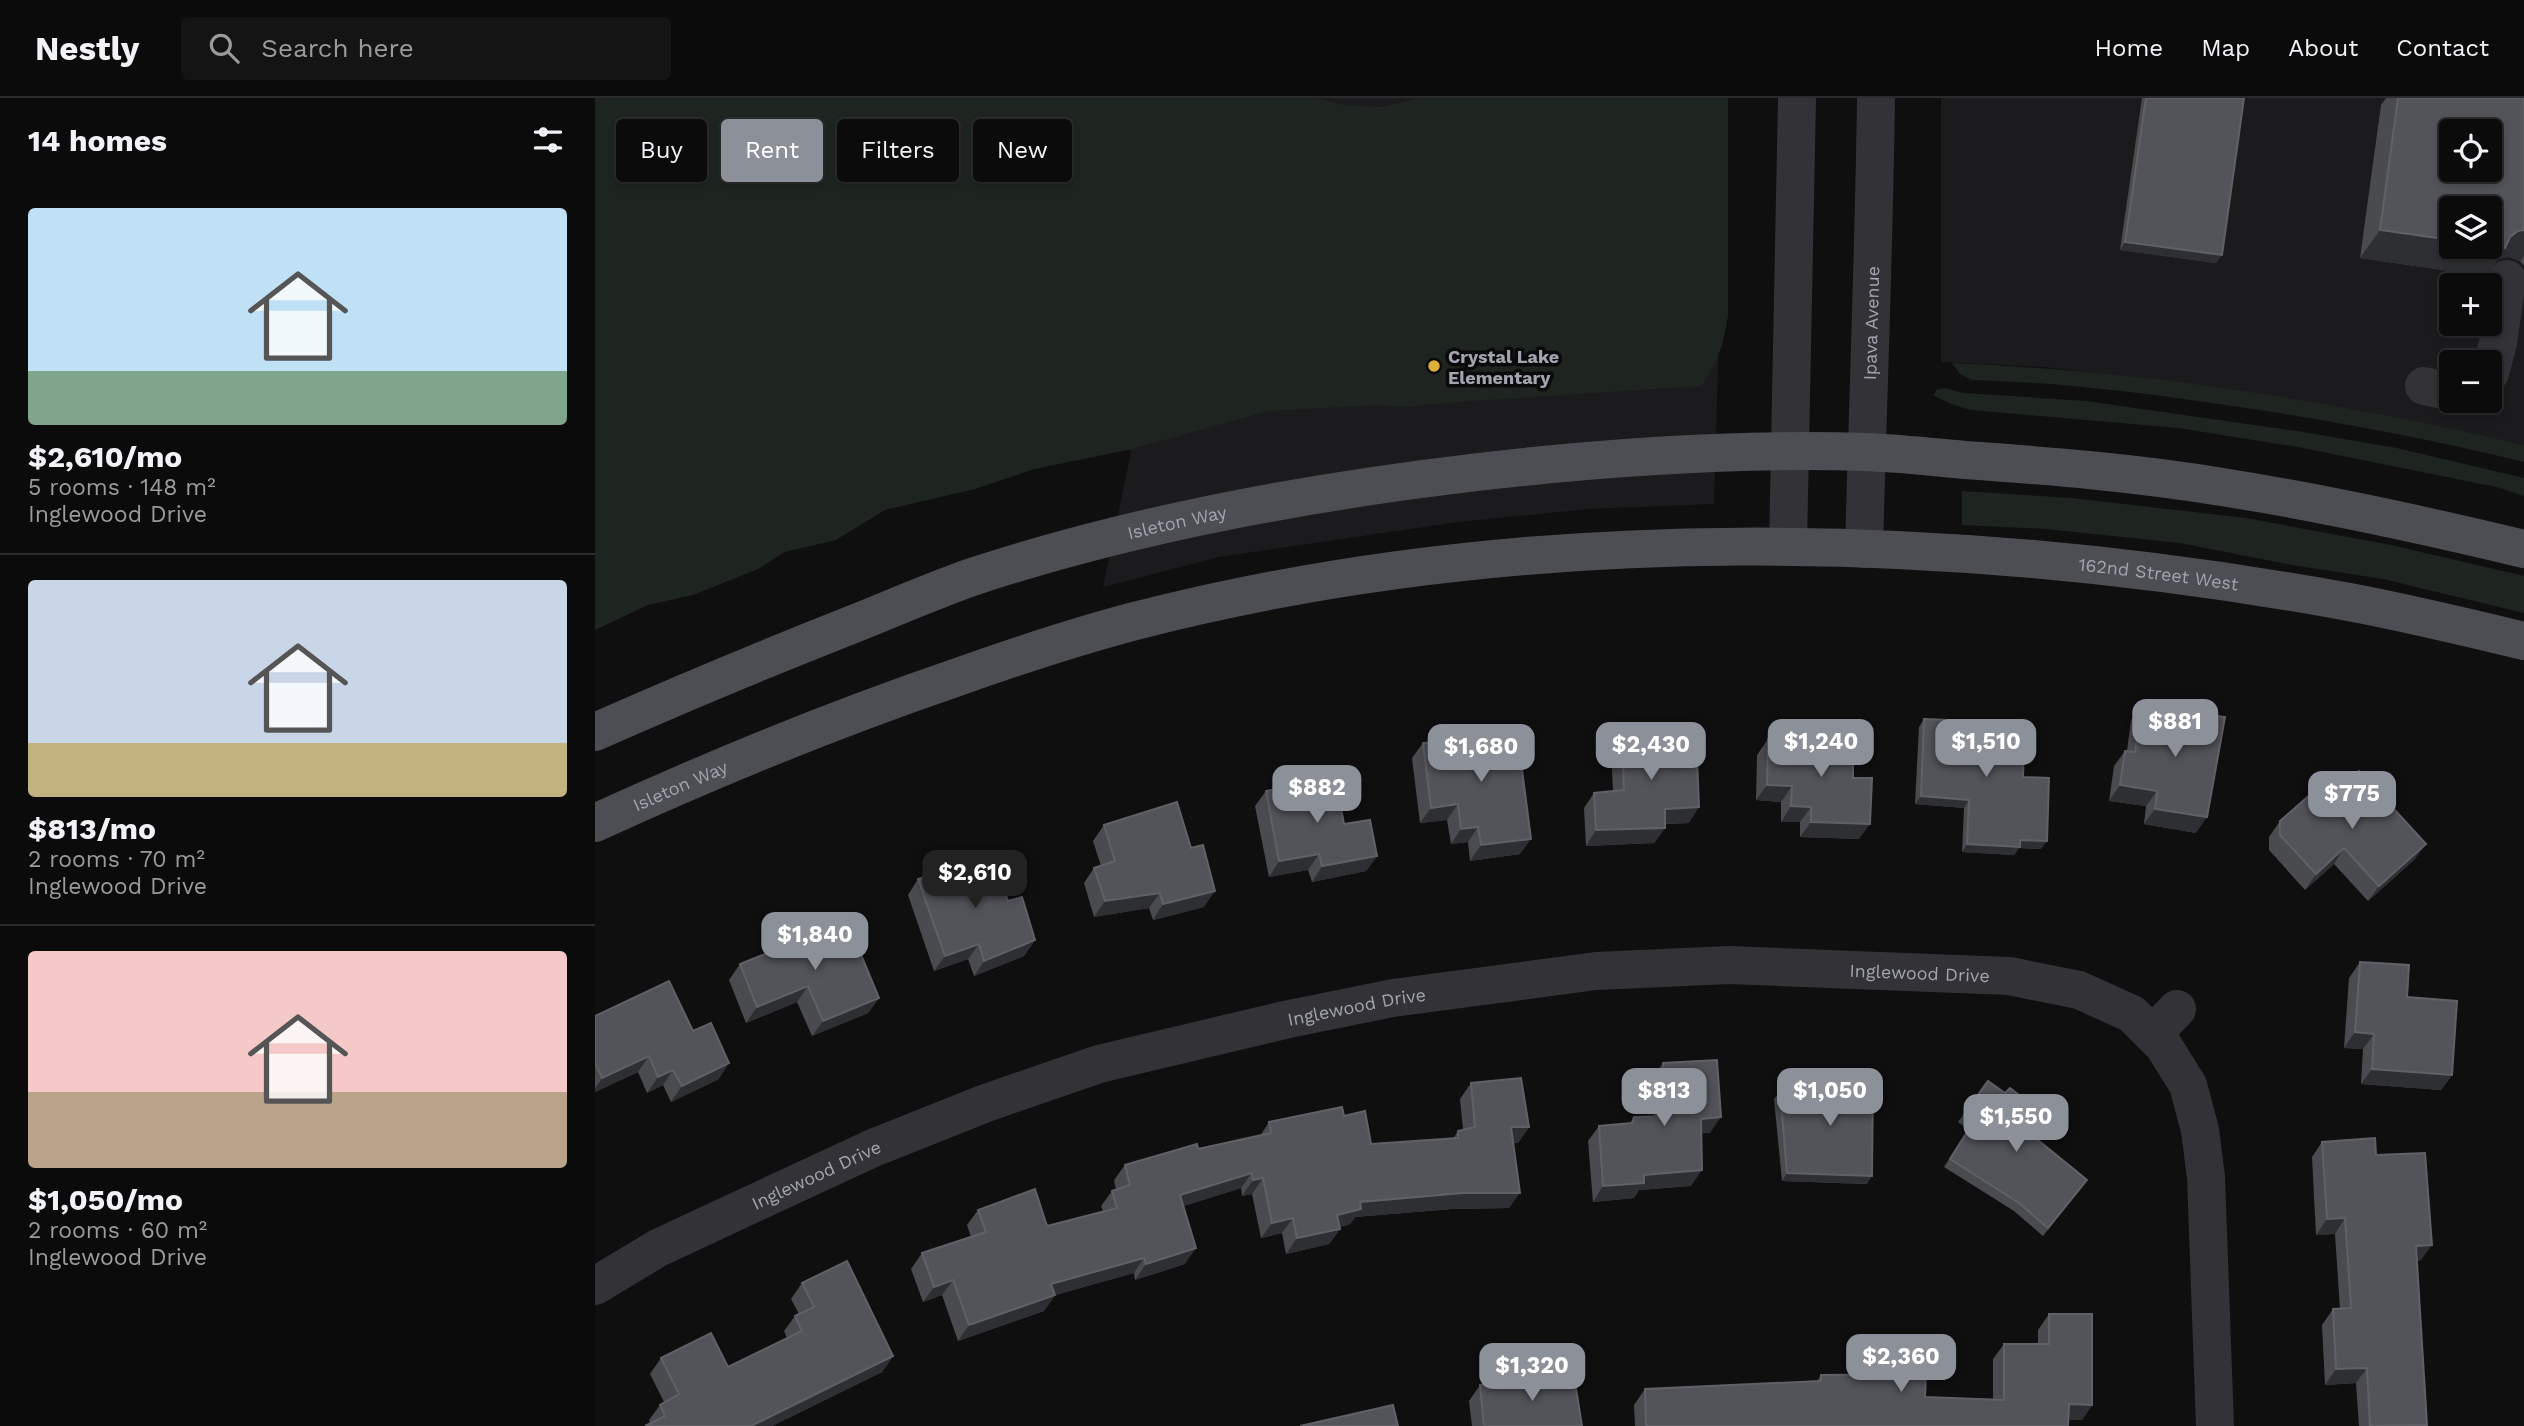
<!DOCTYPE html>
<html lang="en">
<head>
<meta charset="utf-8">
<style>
	:root { --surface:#0b0b0c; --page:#141415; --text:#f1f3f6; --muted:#9a9b9d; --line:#2b2b2d; --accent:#8c9099 }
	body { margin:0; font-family:"Work Sans",sans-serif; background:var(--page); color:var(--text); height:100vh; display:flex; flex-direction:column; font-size:26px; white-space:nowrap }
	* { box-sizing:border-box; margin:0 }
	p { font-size:23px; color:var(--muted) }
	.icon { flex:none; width:38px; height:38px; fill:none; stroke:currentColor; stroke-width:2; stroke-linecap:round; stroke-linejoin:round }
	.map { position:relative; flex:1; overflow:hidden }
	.details { display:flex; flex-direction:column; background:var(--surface); width:595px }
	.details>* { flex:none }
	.top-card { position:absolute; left:21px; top:21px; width:665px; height:63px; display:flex; gap:14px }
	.tools { position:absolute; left:1844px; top:21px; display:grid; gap:14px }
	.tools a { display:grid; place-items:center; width:63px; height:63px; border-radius:7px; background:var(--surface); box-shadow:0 4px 10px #0003,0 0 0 2px var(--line); font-size:35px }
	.price { position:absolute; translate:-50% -60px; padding:0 16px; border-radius:14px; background:var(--accent); color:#fff; font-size:23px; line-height:46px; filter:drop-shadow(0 2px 4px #0008) }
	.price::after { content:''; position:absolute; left:50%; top:42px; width:21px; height:16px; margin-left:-10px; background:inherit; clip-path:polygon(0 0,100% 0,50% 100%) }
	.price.current { background:#222; color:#fff }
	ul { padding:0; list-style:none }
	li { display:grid; align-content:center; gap:14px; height:371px; padding:0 28px }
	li+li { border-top:2px solid var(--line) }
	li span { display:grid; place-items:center; height:217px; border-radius:7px; color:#555 }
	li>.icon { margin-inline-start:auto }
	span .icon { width:126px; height:126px; fill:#fffc; stroke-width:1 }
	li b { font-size:30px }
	h2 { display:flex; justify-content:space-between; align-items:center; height:84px; padding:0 28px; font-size:30px }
	.tag { padding:0 24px; border-radius:7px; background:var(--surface); box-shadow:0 4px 10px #0003,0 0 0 2px var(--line); font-size:24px; line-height:63px }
	.tag.current { background:var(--accent); color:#fff }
	header { display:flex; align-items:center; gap:42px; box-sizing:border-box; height:98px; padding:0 35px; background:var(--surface); border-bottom:2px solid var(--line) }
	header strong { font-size:33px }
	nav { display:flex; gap:38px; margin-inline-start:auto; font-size:24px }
	.search { width:490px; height:63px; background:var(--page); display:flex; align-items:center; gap:18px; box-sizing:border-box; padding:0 24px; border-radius:7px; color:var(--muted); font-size:26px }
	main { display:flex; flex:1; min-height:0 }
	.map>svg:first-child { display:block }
	.built { fill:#1b1b1d; fill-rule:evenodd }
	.green { fill:#1e241f }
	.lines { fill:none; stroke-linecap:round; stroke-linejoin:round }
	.minor { stroke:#333337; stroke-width:38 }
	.major { stroke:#4d4e54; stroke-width:38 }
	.wall { fill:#4a4b4f }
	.shaded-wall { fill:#2e2f32 }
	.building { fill:#53545a; stroke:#606167; stroke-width:2; fill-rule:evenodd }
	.poi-dot { fill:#deaf39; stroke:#0a0a0b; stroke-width:2.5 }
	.labels { text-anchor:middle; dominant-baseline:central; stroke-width:7; stroke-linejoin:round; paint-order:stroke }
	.street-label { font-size:18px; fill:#a2a5b0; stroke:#0a0a0b }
	.poi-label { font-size:18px; font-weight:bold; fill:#a2a5b0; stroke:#0a0a0b; text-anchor:start }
</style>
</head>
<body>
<header>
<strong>Nestly</strong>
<div class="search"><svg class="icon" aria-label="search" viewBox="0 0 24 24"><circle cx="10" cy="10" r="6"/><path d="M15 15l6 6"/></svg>Search here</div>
<nav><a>Home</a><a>Map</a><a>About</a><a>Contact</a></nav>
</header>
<main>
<section class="details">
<h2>14 homes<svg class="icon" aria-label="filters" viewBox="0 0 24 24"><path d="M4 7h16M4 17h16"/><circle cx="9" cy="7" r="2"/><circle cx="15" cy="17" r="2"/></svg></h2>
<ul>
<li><span style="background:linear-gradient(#bfe0f5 75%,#7fa58c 0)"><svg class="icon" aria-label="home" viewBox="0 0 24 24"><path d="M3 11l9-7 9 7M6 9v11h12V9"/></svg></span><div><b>$2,610/mo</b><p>5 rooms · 148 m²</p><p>Inglewood Drive</p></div></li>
<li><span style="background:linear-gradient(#c9d6e8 75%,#c2b280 0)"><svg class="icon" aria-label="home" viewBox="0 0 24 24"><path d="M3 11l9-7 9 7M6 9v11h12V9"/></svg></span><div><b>$813/mo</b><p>2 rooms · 70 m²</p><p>Inglewood Drive</p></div></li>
<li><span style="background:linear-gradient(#f6c9c9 65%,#b9a48a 0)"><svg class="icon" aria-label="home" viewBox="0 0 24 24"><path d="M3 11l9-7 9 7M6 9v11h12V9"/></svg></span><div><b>$1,050/mo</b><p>2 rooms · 60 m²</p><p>Inglewood Drive</p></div></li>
</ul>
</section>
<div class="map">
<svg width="1929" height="1328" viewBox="0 0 1929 1328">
	<rect width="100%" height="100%" fill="#0f0f10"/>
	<g class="built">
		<path d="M0,0H1131L1119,406L993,411L863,424L624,459L508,489L569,194Z"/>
		<path d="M1346,0H1929V347L1620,289L1449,269L1346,264ZM1857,33H1895V72H1857ZM1857,110H1895V149H1857ZM1857,187H1895V226H1857ZM1857,264H1895V303H1857Z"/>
	</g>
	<g class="green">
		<path d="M0,0H719L749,7L787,9L823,0H1133V218C1128,248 1124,263 1106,288L876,303L806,309L783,307L673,313L537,351L440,371L380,391L290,412L241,442L190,454L163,471L98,497L53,507L0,532Z"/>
		<path d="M1357,265C1551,273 1740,303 1929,347V364C1824,338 1717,319 1610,304C1533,293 1455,284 1377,282L1365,276Z"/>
		<path d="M1350,290L1368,295L1491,303L1702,333L1802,350L1929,380V398L1901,389L1703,349L1583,330L1376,312L1356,306L1339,298L1341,292Z"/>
		<path d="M1367,393L1477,400L1651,420L1796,447L1929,478V515L1788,481L1697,467L1585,445L1450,431L1367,427Z"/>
	</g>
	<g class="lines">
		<g class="minor">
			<path d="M1895,275L1903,245L1912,181"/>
			<path d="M1829,288L1857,294"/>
			<path d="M1193,449L1202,0"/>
			<path id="s1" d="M1269,451C1273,300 1279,150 1281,0"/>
			<path d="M1558,936L1582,911"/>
			<path id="s2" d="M0,1188L63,1150L138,1115L278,1050L391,1005L504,966L694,921L798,900L1001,873L1134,867L1414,878L1484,892L1537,916L1568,947L1593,987L1605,1032L1611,1079L1620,1328"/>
		</g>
		<g class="major">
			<path id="s3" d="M0,634C88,595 177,558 266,523C303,508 340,492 377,479C541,425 712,394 883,374C1012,359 1141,350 1270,354C1303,355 1337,359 1370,362C1456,368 1542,375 1627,389C1729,405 1829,427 1929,451"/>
			<path id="s4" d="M0,725C118,671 237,622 360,580C419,559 479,539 540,523C932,422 1358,432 1754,504C1813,515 1871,529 1929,543"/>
		</g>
	</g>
	<g class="wall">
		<path d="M1547,0H1649L1621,165L1525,152Z"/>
		<path d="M1791,0H1929V168L1925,163L1914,159L1903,161L1890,178L1765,160L1786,7Z"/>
		<path d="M1547,607L1601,735L1549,726L1551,708L1514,703L1519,668L1530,653H1532L1536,622Z"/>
		<path d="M1329,621L1428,679L1446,751L1424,750L1419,757L1367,754L1369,710L1320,706L1324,629Z"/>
		<path d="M1027,638L1094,725L1070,726V730L1059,745L991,748L989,710L999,695L1018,693L1016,653Z"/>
		<path d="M1173,641L1258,680L1264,741L1205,739V724H1186V704L1161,702L1162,657Z"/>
		<path d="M828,645L925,756L875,763L873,744L856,746L852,722L825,725L817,660Z"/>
		<path d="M671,693L749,726L782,758L771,773L717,784L713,772L674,779L660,708Z"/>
		<path d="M1726,707L1820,761L1773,803L1739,766L1710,792L1674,752V739L1685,723Z"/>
		<path d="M509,727L609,809L558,822L554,810L499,819L489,785L499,770L506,768L498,743Z"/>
		<path d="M323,781L413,803L440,842L429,858L379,878L373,861L339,873L313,797Z"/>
		<path d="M1765,864L1812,899L1857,977L1846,992L1766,986L1768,951L1749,950L1754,880Z"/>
		<path d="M145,866L284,900L273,915L217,938L202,904L151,925L134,882Z"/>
		<path d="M0,918L98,933L124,981L76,1004L68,987L52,995L43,974L0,994Z"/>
		<path d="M1068,965L1115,1035H1106L1096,1088L1044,1092L1039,1100L998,1104L993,1043L1004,1028L1035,1026L1039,1019H1059L1057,980Z"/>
		<path d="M1242,973L1272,1086L1187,1083L1179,1001L1185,993L1235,992L1236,981Z"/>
		<path d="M1393,983L1447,1027L1438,1038L1492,1082L1448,1138L1419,1113L1349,1069L1373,1031L1363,1024Z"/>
		<path d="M876,985L934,1029L923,1045H918L914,1110L857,1111L760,1119L755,1126L745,1129V1131L734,1146L691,1156L687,1135L666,1140L657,1096L647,1098L646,1090L588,1108L590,1166L540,1182L539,1175L460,1197L449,1213L363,1243L347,1197L328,1204L316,1171L327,1155L376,1139L372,1127L383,1112L452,1128L508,1113L506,1108L517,1093L521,1092L519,1082L530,1067L665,1038L674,1024L749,1018L776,1046L858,1041L863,1033L868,1032L865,1001Z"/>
		<path d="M1727,1044L1781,1057L1826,1162L1822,1163L1831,1328H1764L1761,1285L1730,1287L1727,1227L1738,1211H1745L1740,1136L1721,1137L1717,1059Z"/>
		<path d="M207,1185L298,1258L287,1274L177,1328H50L55,1325L54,1322L65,1307L69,1304L55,1276L66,1260L133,1269L192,1240L189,1233L200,1218L204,1216L196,1201Z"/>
		<path d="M1454,1216L1497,1307L1487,1322H1473V1328H1040L1039,1307L1050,1291L1222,1283L1226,1277L1330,1299L1398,1301V1261L1409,1246H1443V1232Z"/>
		<path d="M885,1287L987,1328H877L874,1303Z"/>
	</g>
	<g class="shaded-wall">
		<path d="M1785,132L1857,142V149H1895V147L1915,139L1923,133L1929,132V158L1925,163L1914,159L1903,161L1890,178L1765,160Z"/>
		<path d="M1530,144L1627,157L1621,165L1525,152Z"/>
		<path d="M1172,687L1197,688L1186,704L1161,702Z"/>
		<path d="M1525,687L1562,693L1551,708L1514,703Z"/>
		<path d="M1326,698L1374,702L1369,710L1320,706Z"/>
		<path d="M863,706L852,722L825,725L836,710Z"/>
		<path d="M1196,708L1216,709L1205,724H1186Z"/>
		<path d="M1104,709L1094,725L1059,726L1070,711Z"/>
		<path d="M1560,711L1612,719L1601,735L1549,726Z"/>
		<path d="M1216,724L1275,726L1264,741L1205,739Z"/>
		<path d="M883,729L873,744L856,746L866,731Z"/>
		<path d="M1070,730L1059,745L991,748L1001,732Z"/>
		<path d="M936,741L925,756L875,763L886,747Z"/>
		<path d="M1425,742L1452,743L1446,751L1424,750L1419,757L1367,754L1372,746Z"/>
		<path d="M1831,746L1820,761L1773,803L1784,788Z"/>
		<path d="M1749,750L1739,766L1710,792L1721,776Z"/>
		<path d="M724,756L713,772L674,779L684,763Z"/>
		<path d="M782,758L771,773L717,784L727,768Z"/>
		<path d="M620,793L609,809L558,822L568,806Z"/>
		<path d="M565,795L554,810L499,819L510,803Z"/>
		<path d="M440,842L429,858L379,878L389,863Z"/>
		<path d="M384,846L373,861L339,873L350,858Z"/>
		<path d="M213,888L202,904L151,925L162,909Z"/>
		<path d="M284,900L273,915L217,938L228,923Z"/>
		<path d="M1760,934L1779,936L1768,951L1749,950Z"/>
		<path d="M54,958L43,974L0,994V991L7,980Z"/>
		<path d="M134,965L124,981L76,1004L87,988Z"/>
		<path d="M1777,971L1857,977L1846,992L1766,986Z"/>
		<path d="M78,972L68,987L52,995L63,979Z"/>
		<path d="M1126,1019L1115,1035L1095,1036L1106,1021Z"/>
		<path d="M916,1029H934L923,1045L905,1044Z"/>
		<path d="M1107,1072L1096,1088L1044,1092L1039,1100L998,1104L1008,1088L1049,1077Z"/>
		<path d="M657,1075L646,1090L574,1113L585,1097Z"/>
		<path d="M1192,1075L1277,1078L1272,1086L1187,1083Z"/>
		<path d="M668,1080L657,1096L647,1098L658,1082Z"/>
		<path d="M868,1095H925L914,1110L857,1111L760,1119L755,1126L731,1132L742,1117L765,1104Z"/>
		<path d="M698,1120L687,1135L666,1140L677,1125Z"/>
		<path d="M1750,1120L1740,1136L1721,1137L1732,1121Z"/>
		<path d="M745,1131L734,1146L691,1156L702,1140Z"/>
		<path d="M1837,1147L1826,1162L1810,1164L1821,1148Z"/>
		<path d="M601,1150L590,1166L540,1182L551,1166Z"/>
		<path d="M549,1160L539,1175L445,1201L456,1186Z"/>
		<path d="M358,1182L347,1197L328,1204L339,1189Z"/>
		<path d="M460,1197L449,1213L363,1243L374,1227Z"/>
		<path d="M298,1258L287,1274L177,1328H156Z"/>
		<path d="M1772,1270L1761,1285L1730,1287L1741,1271Z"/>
		<path d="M1474,1306L1497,1307L1487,1322H1463Z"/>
	</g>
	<g class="building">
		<path d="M1551,0H1649L1627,157L1530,144Z"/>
		<path d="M1803,0H1929V132L1923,133L1915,139L1910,150L1895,147V110H1857V142L1785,132ZM1857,33H1895V72H1857Z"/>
		<path d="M1547,607L1630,619L1612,719L1560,711L1562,693L1525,687L1530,653L1540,654Z"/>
		<path d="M1329,621L1430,625L1428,679L1454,680L1452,743L1425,742V749L1372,746L1374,702L1326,698Z"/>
		<path d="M922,633L936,741L886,747L883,729L866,731L863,706L836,710L828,645Z"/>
		<path d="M1101,634L1104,709L1070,711V730L1001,732L999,695L1029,692L1027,638Z"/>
		<path d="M1173,641L1258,644V680H1277L1275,726L1216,724V709L1196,708L1197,688L1172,687Z"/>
		<path d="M1764,673L1831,746L1784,788L1749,750L1721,776L1685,737V723L1716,696L1726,707Z"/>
		<path d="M740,679L749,726L775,722L782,758L727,768L724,756L684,763L671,693Z"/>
		<path d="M582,704L596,750L608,747L620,793L568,806L565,795L510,803L499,770L520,763L509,727Z"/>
		<path d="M396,756L413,803L427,799L440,842L389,863L384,846L350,858L323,781Z"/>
		<path d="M252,823L284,900L228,923L213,888L162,909L145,866Z"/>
		<path d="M1765,864L1814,867L1812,899L1862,903L1857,977L1777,971L1779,936L1760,934Z"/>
		<path d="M74,883L98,933L116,925L134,965L87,988L78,972L63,979L54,958L7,980L0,965V918Z"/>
		<path d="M1122,962L1126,1019L1106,1021L1107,1072L1049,1077V1085L1008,1088L1004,1028L1037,1025L1039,1019L1070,1018L1068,965Z"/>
		<path d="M1242,973L1278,976L1277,1078L1192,1075L1185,993L1240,992Z"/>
		<path d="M926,980L934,1029H916L925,1095H868L765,1104L766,1111L742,1117L745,1131L702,1140L698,1120L677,1125L668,1080L658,1082L657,1075L585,1097L601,1150L551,1166L549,1160L456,1186L460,1197L374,1227L358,1182L339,1189L327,1155L391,1134L383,1112L440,1091L452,1128L522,1110L517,1093L535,1087L530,1067L602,1046L603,1051L676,1035L674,1024L747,1009L749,1018L770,1013L776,1046L863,1040V1033L880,1029L876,985Z"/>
		<path d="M1393,983L1410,995L1415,990L1453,1019L1438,1038L1492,1082L1453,1130L1424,1105L1355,1061L1379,1023L1369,1016Z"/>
		<path d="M1780,1040L1781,1057L1830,1055L1837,1147L1821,1148L1832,1327L1775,1328L1772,1270L1741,1271L1738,1211L1756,1210L1750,1120L1732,1121L1727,1044Z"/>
		<path d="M252,1163L298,1258L156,1328H50L70,1318L65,1307L84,1296L66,1260L116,1235L133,1269L207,1233L200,1218L219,1209L207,1185Z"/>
		<path d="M1454,1216H1497V1307L1474,1306L1473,1328H1051L1050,1291L1226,1283V1277L1331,1276L1330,1299L1409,1302V1246H1454Z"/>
		<path d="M979,1278L987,1328H889L885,1287Z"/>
		<path d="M798,1307L803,1328H705Z"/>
	</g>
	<circle class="poi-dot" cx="839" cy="268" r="7"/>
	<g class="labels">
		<g class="street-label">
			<text stroke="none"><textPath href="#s1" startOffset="226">Ipava Avenue</textPath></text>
			<text stroke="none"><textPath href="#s3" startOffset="620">Isleton Way</textPath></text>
			<text stroke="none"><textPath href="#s4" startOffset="1608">162nd Street West</textPath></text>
			<text stroke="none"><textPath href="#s4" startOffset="93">Isleton Way</textPath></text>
			<text stroke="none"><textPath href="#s2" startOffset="1382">Inglewood Drive</textPath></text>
			<text stroke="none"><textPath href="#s2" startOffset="816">Inglewood Drive</textPath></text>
			<text stroke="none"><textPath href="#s2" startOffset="248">Inglewood Drive</textPath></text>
		</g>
		<g class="poi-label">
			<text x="853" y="258">Crystal Lake<tspan x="853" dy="21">Elementary</tspan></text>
		</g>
	</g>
</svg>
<div class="tools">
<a><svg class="icon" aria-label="locate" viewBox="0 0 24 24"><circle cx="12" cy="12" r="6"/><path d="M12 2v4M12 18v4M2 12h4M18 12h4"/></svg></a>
<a><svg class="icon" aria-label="layers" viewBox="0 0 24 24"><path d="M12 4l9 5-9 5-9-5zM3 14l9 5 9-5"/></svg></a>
<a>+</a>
<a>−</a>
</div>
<b class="price" style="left:1580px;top:661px">$881</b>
<b class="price" style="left:1226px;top:681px">$1,240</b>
<b class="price" style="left:1391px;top:681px">$1,510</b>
<b class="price" style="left:1056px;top:684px">$2,430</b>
<b class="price" style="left:886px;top:686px">$1,680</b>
<b class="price" style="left:722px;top:727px">$882</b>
<b class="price" style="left:1757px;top:733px">$775</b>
<b class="price current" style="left:380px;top:812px">$2,610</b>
<b class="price" style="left:220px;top:874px">$1,840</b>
<b class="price" style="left:1069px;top:1030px">$813</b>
<b class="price" style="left:1235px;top:1030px">$1,050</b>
<b class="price" style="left:1421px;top:1056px">$1,550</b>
<b class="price" style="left:1306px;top:1296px">$2,360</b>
<b class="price" style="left:937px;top:1305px">$1,320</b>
<div class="top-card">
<a class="tag">Buy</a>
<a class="tag current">Rent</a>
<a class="tag">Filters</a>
<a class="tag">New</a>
</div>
</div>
</main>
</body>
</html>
